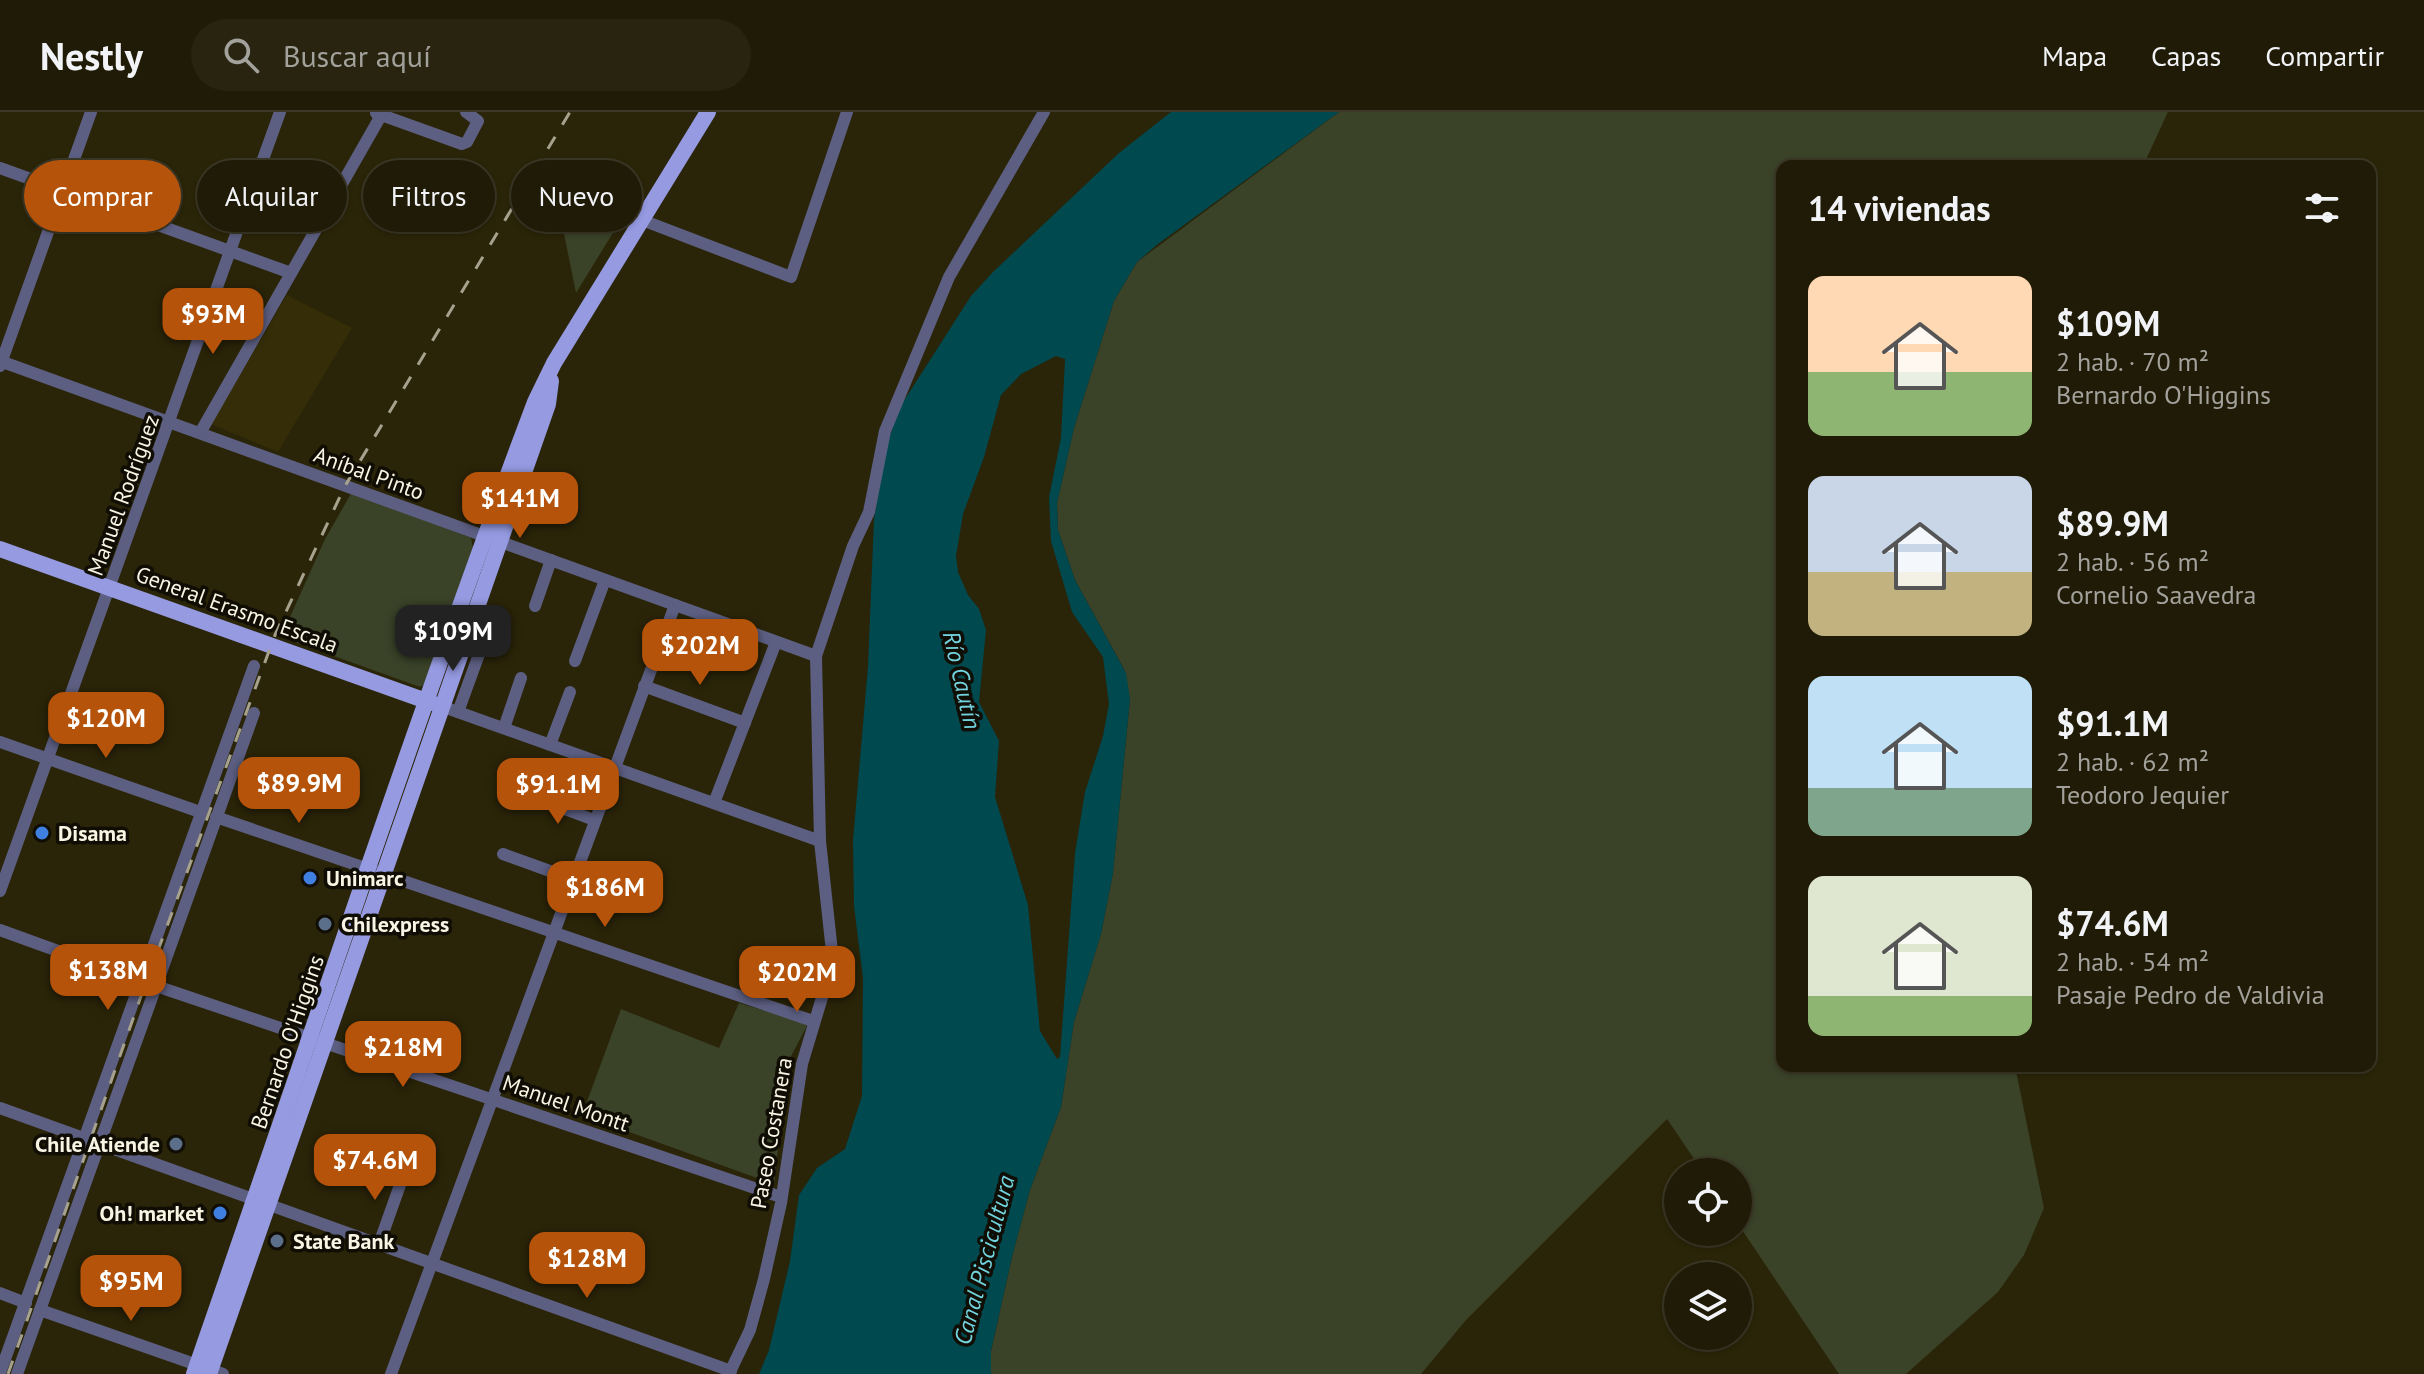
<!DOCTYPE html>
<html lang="es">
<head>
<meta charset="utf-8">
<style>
	:root { --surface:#201b06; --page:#282410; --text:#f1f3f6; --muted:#a2a19b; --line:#3d3928; --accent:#b45309 }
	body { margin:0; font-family:"PT Sans",sans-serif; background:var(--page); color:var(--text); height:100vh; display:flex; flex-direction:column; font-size:30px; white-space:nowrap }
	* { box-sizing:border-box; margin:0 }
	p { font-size:26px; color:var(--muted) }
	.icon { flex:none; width:44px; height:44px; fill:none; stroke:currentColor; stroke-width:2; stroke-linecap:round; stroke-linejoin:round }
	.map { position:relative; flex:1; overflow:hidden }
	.details { position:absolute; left:1776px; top:48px; width:600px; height:912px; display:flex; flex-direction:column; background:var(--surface); border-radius:16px; box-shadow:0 2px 6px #0004,0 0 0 2px var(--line) }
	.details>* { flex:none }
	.banner { position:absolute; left:24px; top:48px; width:760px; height:72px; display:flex; gap:16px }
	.buttons { position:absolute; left:1664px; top:1046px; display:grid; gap:16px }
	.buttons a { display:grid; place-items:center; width:88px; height:88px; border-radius:50%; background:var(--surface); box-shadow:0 2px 6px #0004,0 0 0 2px var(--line); font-size:40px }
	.price { position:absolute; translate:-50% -68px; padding:0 18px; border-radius:16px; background:var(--accent); color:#fff; font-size:26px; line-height:52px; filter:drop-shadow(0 2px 4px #0008) }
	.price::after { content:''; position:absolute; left:50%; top:48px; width:24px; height:18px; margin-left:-12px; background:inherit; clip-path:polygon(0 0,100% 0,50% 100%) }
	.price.active { background:#222; color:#fff }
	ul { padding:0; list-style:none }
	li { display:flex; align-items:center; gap:24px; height:200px; padding:0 32px }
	li span { display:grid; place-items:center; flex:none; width:224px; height:160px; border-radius:16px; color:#555 }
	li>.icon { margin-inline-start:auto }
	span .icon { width:96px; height:96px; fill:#fffc; stroke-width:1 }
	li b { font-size:34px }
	h2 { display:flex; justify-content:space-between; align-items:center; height:96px; padding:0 32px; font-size:34px }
	.chip { padding:0 28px; border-radius:36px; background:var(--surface); box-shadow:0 2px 6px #0004,0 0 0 2px var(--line); font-size:28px; line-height:72px }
	.chip.active { background:var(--accent); color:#fff }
	header { display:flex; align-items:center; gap:48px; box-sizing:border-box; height:112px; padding:0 40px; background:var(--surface); border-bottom:2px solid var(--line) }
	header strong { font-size:38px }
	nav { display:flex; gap:44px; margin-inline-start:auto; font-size:28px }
	.search { width:560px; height:72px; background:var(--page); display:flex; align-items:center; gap:20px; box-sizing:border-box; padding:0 28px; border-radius:44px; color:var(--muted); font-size:30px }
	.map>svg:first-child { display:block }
	.built { fill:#342d07 }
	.green { fill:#3a4228 }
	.water { fill:#00494f; fill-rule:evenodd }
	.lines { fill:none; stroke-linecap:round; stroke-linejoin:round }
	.minor { stroke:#5c5f82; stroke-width:12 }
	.major { stroke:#959ae1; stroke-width:16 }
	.rail { stroke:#a6a28d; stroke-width:3; stroke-dasharray:14 14; stroke-linecap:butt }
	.shop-dot { fill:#3f7fe0; stroke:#100d04; stroke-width:3 }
	.service-dot { fill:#5c6f8a; stroke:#100d04; stroke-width:3 }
	.labels { text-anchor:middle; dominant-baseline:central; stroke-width:7; stroke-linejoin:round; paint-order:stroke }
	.street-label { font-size:22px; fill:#f8f5e4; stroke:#100d04 }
	.poi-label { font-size:22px; font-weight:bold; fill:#f8f5e4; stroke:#100d04; text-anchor:start }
	.water-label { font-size:24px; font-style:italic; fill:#72d3de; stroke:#100d04 }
</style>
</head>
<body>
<header>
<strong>Nestly</strong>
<div class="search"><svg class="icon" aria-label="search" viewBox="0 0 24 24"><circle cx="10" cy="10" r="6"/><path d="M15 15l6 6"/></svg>Buscar aquí</div>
<nav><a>Mapa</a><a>Capas</a><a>Compartir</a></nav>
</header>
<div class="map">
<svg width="2424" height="1262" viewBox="0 0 2424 1262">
	<rect width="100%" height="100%" fill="#2a2408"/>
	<path class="built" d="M287,183L352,216L278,340L211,312Z"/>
	<g class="green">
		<path d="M1339,0H2168L2143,54H1782V954H2015L2044,1096L2024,1143L1998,1180L1906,1262H1839L1738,1112V1060H1703L1667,1007L1466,1208L1421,1262H991V1239L1012,1145L1030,1078L1061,995L1074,910L1101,822L1113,761L1130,587L1124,557L1075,468L1058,418L1057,391L1074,316L1114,189L1137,150Z"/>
		<path d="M577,82L619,111L576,181L561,107Z"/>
		<path d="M352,380L471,426L474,441L428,570L420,575L281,525L325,427Z"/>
		<path d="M739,891L808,912L788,950L774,1072L582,1003L621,897L719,936Z"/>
	</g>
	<path class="water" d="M1171,0H1339L1158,132L1137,150L1114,189L1074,316L1057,391L1058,418L1075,468L1126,561L1130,587L1113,761L1101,822L1074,910L1061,995L1030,1078L1012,1145L991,1239V1262H759L769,1238L790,1149L799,1083L817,1056L845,1037L862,984L863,866L854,794L853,729L868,554L874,407L886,337L898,298L971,184L993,160L1119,41ZM1056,244L1065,247L1061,326L1049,385L1051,429L1072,500L1103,545L1109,592L1103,624L1085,680L1075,741L1060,945L1057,947L1040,919L1028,793L995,685L999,629L979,590L986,518L979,497L968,483L958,460L956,444L963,402L984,345L1001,283L1021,262Z"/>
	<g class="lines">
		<g class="minor">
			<path d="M376,1L462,32L467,30L478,9L466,0"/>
			<path d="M0,56L291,161"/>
			<path d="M642,108L791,165L847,0"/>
			<path d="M0,249L816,544"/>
			<path d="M0,254L91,0"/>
			<path d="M200,321L383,0"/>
			<path d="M535,494L551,448"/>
			<path d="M575,549L605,468"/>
			<path d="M644,574L745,611"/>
			<path d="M441,594L820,729"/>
			<path d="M458,600L482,534"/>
			<path d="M504,616L521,566"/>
			<path d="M0,630L200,700"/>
			<path d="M550,633L570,580"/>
			<path d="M535,686L594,708"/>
			<path d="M714,691L776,530"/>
			<path d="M216,705L813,909"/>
			<path d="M503,742L572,767"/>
			<path d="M0,779L280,0"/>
			<path d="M0,818L138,868"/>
			<path d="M156,874L781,1085"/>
			<path d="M0,996L731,1259"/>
			<path d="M379,1132L405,1059"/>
			<path d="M0,1181L26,1191"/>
			<path d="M40,1198L223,1262"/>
			<path d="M0,1261L254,554"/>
			<path d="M17,1262L254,601"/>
			<path d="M391,1262L675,493"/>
			<path d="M729,1262L750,1218L764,1167L781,1091L802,952L833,849L820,729L816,544L853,434L869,400L885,319L949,165L1044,0"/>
		</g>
		<g class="major">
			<path d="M0,437L432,591"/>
			<path d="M194,1262C307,938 414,611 535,290L554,251L708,0"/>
			<path d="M209,1262L548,292L551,269"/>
		</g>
		<path class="rail" d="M8,1262L140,887L275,523L345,374L570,0"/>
	</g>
	<g class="shop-dot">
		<circle cx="42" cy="721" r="8"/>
		<circle cx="310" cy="766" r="8"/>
		<circle cx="220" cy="1101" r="8"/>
	</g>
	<g class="service-dot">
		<circle cx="325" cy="812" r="8"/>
		<circle cx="176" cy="1032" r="8"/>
		<circle cx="277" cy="1129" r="8"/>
	</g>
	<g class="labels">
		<g class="street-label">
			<text transform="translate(369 361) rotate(20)">Aníbal Pinto</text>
			<text transform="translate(123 383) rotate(-70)">Manuel Rodríguez</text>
			<text transform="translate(237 497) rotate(20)">General Erasmo Escala</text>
			<text transform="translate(287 930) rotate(-71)">Bernardo O'Higgins</text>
			<text transform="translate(566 991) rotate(19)">Manuel Montt</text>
			<text transform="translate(771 1021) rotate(-80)">Paseo Costanera</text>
		</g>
		<g class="poi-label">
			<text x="58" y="721">Disama</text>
			<text x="326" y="766">Unimarc</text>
			<text x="341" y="812">Chilexpress</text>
			<text x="160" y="1032" text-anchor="end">Chile Atiende</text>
			<text x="204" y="1101" text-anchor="end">Oh! market</text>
			<text x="293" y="1129">State Bank</text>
		</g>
		<g class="water-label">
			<text transform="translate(962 568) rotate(77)">Río Cautín</text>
			<text transform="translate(984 1148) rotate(-75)">Canal Piscicultura</text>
		</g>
	</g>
</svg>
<div class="buttons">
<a><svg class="icon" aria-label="locate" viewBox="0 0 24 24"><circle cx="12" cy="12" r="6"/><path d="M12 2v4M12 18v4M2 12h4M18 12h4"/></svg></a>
<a><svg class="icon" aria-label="layers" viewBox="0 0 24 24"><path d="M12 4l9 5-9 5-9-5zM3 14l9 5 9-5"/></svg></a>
</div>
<b class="price" style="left:213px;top:244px">$93M</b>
<b class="price" style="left:520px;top:428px">$141M</b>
<b class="price active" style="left:453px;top:561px">$109M</b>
<b class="price" style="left:700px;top:575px">$202M</b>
<b class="price" style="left:106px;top:648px">$120M</b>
<b class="price" style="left:299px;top:713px">$89.9M</b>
<b class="price" style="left:558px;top:714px">$91.1M</b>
<b class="price" style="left:605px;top:817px">$186M</b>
<b class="price" style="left:108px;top:900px">$138M</b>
<b class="price" style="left:797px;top:902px">$202M</b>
<b class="price" style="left:403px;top:977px">$218M</b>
<b class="price" style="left:375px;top:1090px">$74.6M</b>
<b class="price" style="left:587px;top:1188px">$128M</b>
<b class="price" style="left:131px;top:1211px">$95M</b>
<div class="banner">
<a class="chip active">Comprar</a>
<a class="chip">Alquilar</a>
<a class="chip">Filtros</a>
<a class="chip">Nuevo</a>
</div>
<section class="details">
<h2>14 viviendas<svg class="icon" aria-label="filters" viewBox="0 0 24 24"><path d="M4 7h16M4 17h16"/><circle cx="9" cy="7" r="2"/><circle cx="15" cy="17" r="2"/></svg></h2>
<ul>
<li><span style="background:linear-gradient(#ffd9b3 60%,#8fb573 0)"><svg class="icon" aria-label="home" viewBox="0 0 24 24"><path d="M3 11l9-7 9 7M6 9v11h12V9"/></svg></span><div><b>$109M</b><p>2 hab. · 70 m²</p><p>Bernardo O'Higgins</p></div></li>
<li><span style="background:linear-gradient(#c9d6e8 60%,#c2b280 0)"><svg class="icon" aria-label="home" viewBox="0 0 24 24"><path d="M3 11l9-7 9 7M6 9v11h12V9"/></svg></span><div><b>$89.9M</b><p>2 hab. · 56 m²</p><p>Cornelio Saavedra</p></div></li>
<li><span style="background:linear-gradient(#bfe0f5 70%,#7fa58c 0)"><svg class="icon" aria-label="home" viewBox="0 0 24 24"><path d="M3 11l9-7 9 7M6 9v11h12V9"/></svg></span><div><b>$91.1M</b><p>2 hab. · 62 m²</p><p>Teodoro Jequier</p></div></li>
<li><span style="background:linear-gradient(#dfe7d0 75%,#8fb573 0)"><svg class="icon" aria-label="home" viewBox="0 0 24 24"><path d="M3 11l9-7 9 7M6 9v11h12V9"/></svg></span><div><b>$74.6M</b><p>2 hab. · 54 m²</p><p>Pasaje Pedro de Valdivia</p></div></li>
</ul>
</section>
</div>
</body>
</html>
